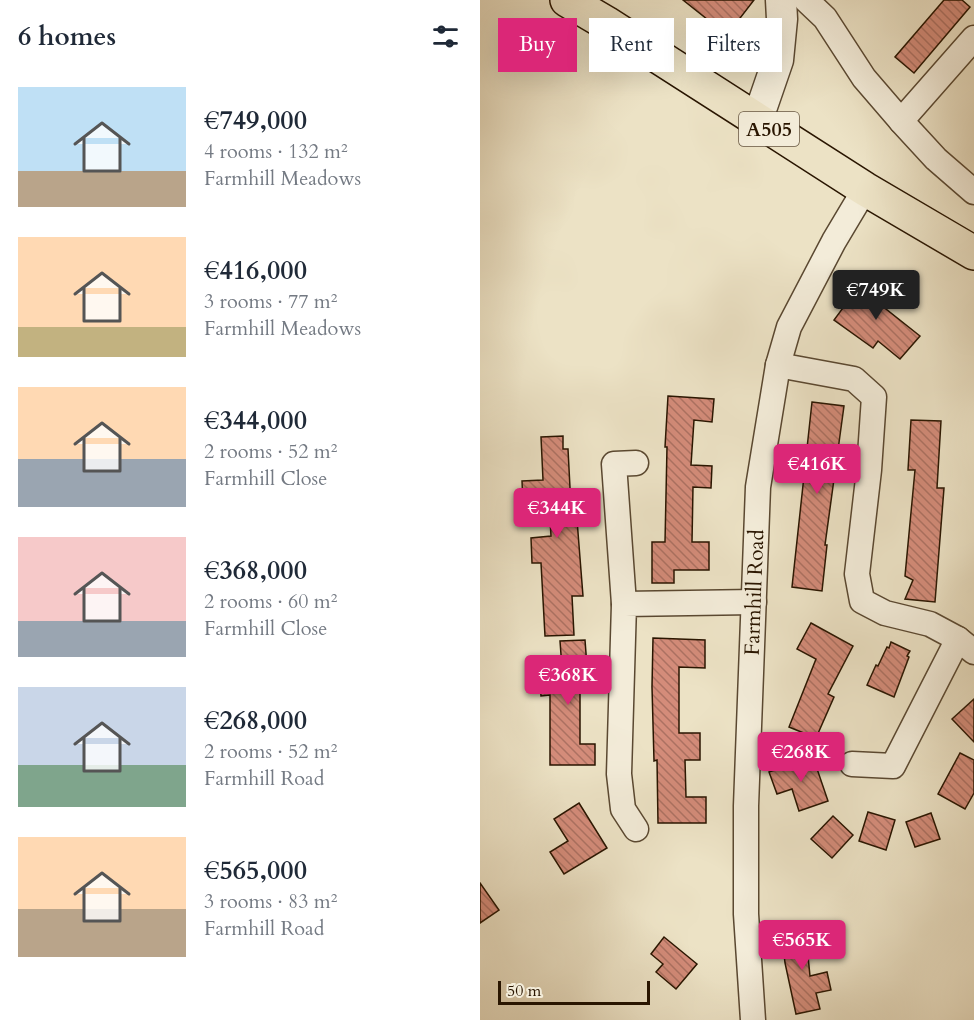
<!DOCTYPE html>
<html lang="en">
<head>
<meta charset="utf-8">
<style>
	:root { --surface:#fff; --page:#f6f6f7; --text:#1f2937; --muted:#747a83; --accent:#db2777 }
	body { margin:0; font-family:Cardo,serif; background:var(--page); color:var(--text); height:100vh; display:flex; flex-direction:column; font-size:22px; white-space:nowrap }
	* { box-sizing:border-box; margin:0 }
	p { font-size:20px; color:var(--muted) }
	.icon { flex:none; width:33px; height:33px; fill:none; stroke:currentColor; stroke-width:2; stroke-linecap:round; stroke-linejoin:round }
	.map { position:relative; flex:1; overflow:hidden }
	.side { display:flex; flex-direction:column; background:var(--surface); width:480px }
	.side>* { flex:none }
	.guide { position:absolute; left:18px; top:18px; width:386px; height:54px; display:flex; gap:12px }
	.scale { position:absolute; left:18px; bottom:15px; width:152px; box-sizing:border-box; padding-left:6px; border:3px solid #291500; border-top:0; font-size:16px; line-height:21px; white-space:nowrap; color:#291500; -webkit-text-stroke:4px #f3ecd9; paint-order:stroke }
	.price { position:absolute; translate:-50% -51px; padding:0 14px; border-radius:6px; background:var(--accent); color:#fff; font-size:20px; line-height:39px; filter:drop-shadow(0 2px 3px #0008) }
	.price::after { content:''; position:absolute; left:50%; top:36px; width:18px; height:14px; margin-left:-9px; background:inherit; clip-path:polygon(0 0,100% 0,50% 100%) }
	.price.active { background:#222; color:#fff }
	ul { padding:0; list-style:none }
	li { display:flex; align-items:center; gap:18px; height:150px; padding:0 18px }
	li span { display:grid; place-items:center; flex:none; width:168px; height:120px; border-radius:0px; color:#555 }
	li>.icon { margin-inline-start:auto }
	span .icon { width:72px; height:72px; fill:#fffc; stroke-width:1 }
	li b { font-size:26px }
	h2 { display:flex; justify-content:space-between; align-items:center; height:72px; padding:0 18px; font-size:26px }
	.pill { padding:0 21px; border-radius:0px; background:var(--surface); box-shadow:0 6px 24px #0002; font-size:21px; line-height:54px }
	.pill.active { background:var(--accent); color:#fff }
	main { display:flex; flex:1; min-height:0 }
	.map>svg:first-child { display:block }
	.building { fill:url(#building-back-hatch); stroke:#291500; stroke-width:1.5 }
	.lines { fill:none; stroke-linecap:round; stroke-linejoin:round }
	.minor-casing { stroke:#5a4831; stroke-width:27 }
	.tertiary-casing { stroke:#5a4831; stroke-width:33 }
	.trunk-casing { stroke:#291500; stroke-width:36 }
	.minor { stroke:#f3ecd9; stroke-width:24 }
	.tertiary { stroke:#f3ecd9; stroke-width:30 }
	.trunk { stroke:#ece2c5; stroke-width:33 }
	.labels { text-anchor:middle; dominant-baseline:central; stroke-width:6; stroke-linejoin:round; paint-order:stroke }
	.shield { fill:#f3ecd9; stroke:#665641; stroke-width:1.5 }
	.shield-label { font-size:20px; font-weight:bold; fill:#291500 }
	.street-label { font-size:21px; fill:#291500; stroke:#f3ecd9 }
</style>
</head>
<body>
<main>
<section class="side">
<h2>6 homes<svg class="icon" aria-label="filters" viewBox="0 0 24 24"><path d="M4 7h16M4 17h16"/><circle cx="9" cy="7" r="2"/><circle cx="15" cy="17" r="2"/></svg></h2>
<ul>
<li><span style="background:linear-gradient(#bfe0f5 70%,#b9a48a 0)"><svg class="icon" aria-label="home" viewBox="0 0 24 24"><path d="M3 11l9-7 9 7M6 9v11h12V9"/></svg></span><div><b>€749,000</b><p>4 rooms · 132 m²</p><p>Farmhill Meadows</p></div></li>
<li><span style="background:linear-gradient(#ffd9b3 75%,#c2b280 0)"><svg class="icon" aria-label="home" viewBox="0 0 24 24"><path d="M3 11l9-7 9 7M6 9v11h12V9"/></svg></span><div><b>€416,000</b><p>3 rooms · 77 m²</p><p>Farmhill Meadows</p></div></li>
<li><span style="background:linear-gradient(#ffd9b3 60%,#9aa5b1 0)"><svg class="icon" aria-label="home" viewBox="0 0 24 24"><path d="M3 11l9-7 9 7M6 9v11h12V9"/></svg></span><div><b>€344,000</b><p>2 rooms · 52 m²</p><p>Farmhill Close</p></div></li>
<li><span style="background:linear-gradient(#f6c9c9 70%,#9aa5b1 0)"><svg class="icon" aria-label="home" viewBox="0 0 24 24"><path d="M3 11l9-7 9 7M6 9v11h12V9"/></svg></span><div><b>€368,000</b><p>2 rooms · 60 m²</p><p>Farmhill Close</p></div></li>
<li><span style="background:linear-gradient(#c9d6e8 65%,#7fa58c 0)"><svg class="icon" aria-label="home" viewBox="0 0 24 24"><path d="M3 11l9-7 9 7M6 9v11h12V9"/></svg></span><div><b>€268,000</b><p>2 rooms · 52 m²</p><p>Farmhill Road</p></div></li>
<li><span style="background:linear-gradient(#ffd9b3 60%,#b9a48a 0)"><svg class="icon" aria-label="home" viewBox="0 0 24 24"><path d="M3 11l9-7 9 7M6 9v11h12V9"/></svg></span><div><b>€565,000</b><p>3 rooms · 83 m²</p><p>Farmhill Road</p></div></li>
</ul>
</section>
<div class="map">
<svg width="494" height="1020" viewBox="0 0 494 1020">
	<defs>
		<pattern id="building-back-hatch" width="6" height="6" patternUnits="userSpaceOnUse" patternTransform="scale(1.5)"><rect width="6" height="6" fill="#d48c7a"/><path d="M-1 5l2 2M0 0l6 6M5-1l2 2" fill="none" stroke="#ac7162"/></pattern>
	</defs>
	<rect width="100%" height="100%" fill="#ece2c5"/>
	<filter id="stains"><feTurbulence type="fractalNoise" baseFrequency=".00333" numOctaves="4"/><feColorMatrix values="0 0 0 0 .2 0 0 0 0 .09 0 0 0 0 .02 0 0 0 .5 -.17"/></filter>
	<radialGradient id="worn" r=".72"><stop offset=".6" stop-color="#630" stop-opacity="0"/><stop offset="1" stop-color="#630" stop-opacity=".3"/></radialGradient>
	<g class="building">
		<path d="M203,0H274L247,35Z"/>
		<path d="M464,0H482L490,7L434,73L415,57Z"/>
		<path d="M385,278L408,295L401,305L440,336L420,359L398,341L393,348L354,320Z"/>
		<path d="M188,396L234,399L232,422L214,420L211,465L232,466L231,488L213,487L212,542H229V570H194V583H172V542H185L187,447H185Z"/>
		<path d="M332,402L364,406L345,545H347L342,591L312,587Z"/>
		<path d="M431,420L461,421L457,488H464L455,602L425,599L433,580L425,576L435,470H428Z"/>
		<path d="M83,436V449H88L91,507H96L103,596H92L94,635L65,636L61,563H52L51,538L71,536L69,502L43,503L42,481L63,480L61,437Z"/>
		<path d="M331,623L373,646L348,694L354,697L336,738L309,727L336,659L317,649Z"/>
		<path d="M173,638L225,640V668L199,667V733H220V760H205L206,797H226V823H178L177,760L174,761L172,687Z"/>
		<path d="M105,640L109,693H100V744H115V765H70V695L61,696L59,670L82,668L80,641Z"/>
		<path d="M411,642L430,651L427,656L429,657L414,697L387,685L396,665L398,666L407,647L409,648Z"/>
		<path d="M494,699V742L472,719Z"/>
		<path d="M480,753L494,760V793L485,809L458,794Z"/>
		<path d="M333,757L348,801L319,811L312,789L297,794L289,772Z"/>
		<path d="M99,803L127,848L84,874L70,852L88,841L74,819Z"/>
		<path d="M388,812L415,820L406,850L379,841Z"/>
		<path d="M451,813L460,839L435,847L426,822Z"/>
		<path d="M353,816L373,835L352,858L331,839Z"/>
		<path d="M0,883L19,910L0,923Z"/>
		<path d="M325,926L330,976L347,972L351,990L336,993L340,1009L316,1014L305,963L301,928Z"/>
		<path d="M184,937L217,964L196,989L176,972L183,964L171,954Z"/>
	</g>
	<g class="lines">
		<g class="minor-casing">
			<g id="minor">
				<path d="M326,0L345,18L384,78L421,121L456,159L494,192"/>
				<path d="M421,121L494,38"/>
				<path d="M298,365L374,379L394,397L389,470L377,574L382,601L405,613L450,624L478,639L494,652"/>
				<path d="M144,604L134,464L156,463"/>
				<path d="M372,764L413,766L478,639"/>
				<path d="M156,829L143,809L139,774L144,604L274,602"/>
				<path id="s1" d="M273,1020L266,914V806L278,487L298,365L309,327L354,241L385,189"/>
			</g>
		</g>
		<g class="tertiary-casing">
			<path id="tertiary" d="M277,121L298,60L302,19L301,0"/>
		</g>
		<g class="trunk-casing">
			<path id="trunk" d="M87,0L126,23L385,189L494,253"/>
		</g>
		<use href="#minor" class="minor"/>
		<use href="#tertiary" class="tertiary"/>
		<use href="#trunk" class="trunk"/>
	</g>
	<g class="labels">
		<rect class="shield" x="259" y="112" width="60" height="34" rx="4.5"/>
		<g class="shield-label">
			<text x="289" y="129">A505</text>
		</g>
		<g class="street-label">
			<text stroke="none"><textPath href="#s1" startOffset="428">Farmhill Road</textPath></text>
		</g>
	</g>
	<rect width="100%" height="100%" filter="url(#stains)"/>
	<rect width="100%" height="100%" fill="url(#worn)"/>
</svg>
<div class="scale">50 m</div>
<b class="price active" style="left:396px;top:321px">€749K</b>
<b class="price" style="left:337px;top:495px">€416K</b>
<b class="price" style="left:77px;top:539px">€344K</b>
<b class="price" style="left:88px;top:706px">€368K</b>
<b class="price" style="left:321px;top:783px">€268K</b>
<b class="price" style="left:322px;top:971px">€565K</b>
<div class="guide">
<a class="pill active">Buy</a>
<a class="pill">Rent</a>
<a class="pill">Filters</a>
</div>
</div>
</main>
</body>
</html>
